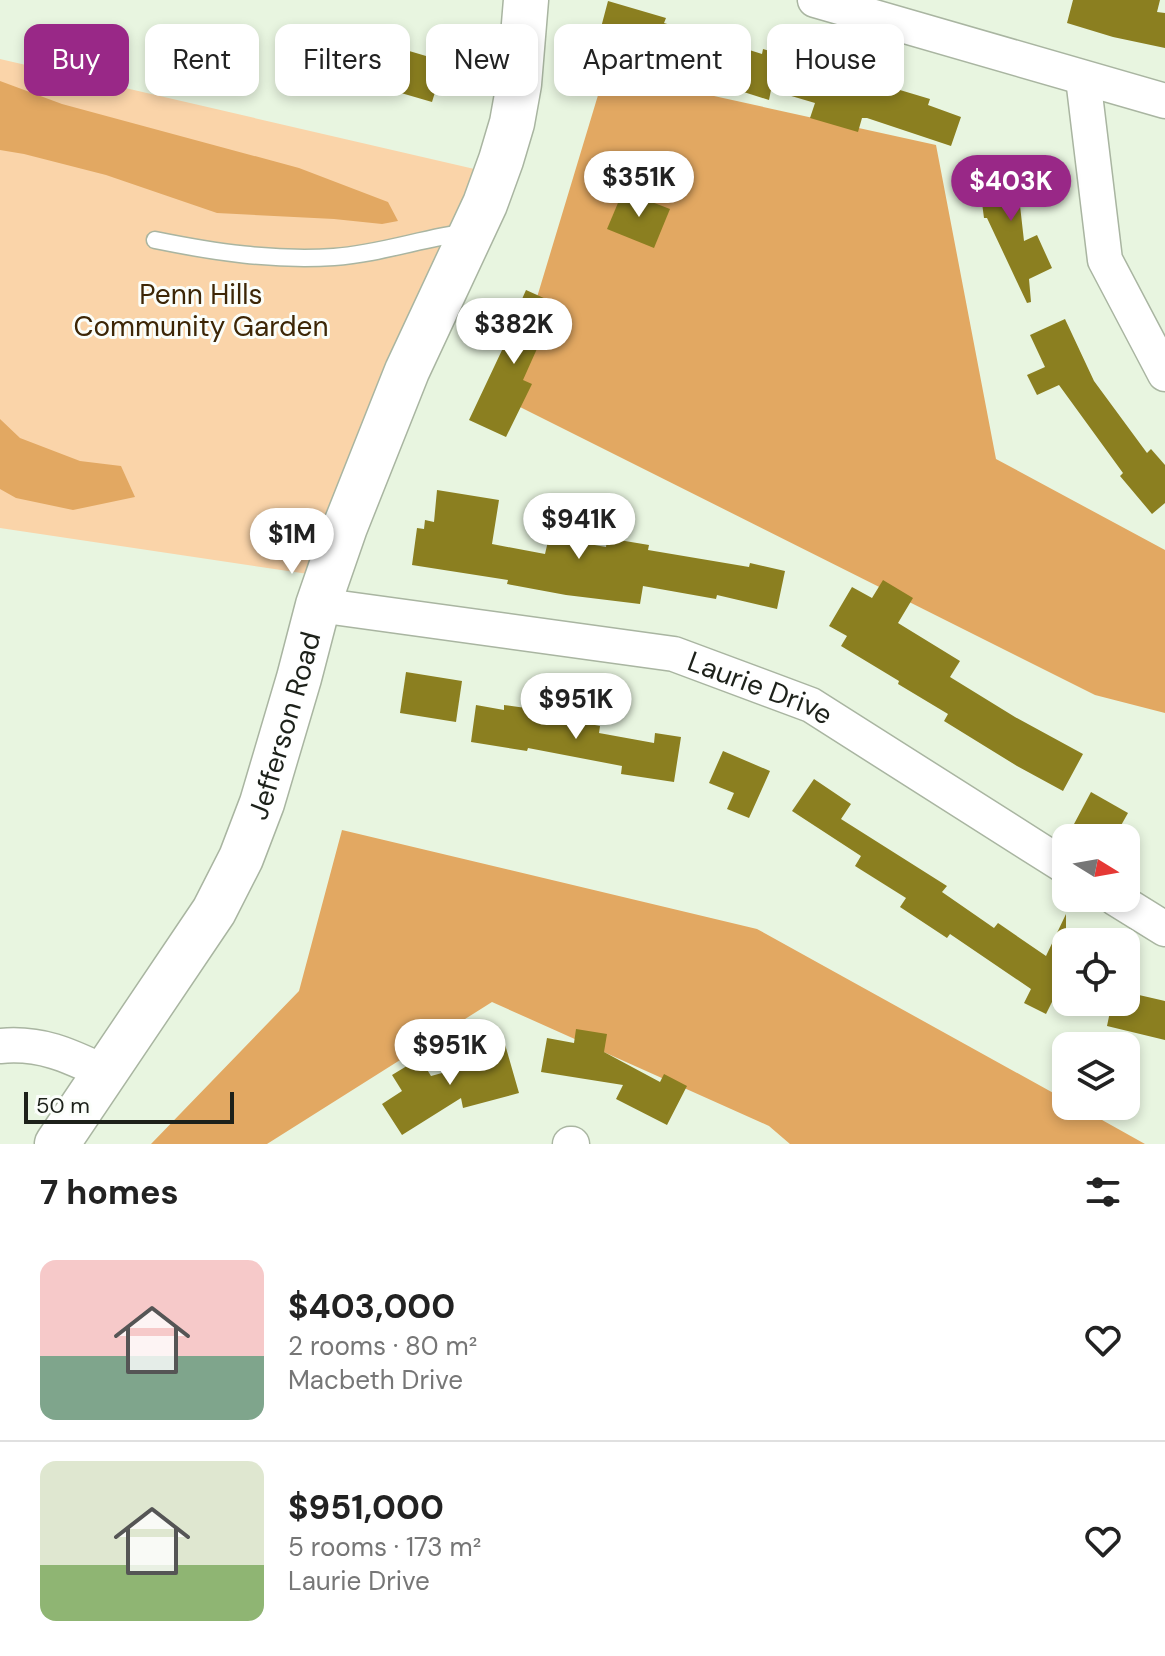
<!DOCTYPE html>
<html lang="en">
<head>
<meta charset="utf-8">
<style>
	:root { --surface:#fff; --page:#f6f6f6; --text:#222; --muted:#767676; --line:#e0e0e0; --accent:#992887 }
	body { margin:0; font-family:"DM Sans",sans-serif; background:var(--page); color:var(--text); height:100vh; display:flex; flex-direction:column; font-size:30px; white-space:nowrap }
	* { box-sizing:border-box; margin:0 }
	p { font-size:26px; color:var(--muted) }
	.icon { flex:none; width:44px; height:44px; fill:none; stroke:currentColor; stroke-width:2; stroke-linecap:round; stroke-linejoin:round }
	.map { position:relative; height:1144px; overflow:hidden }
	.drawer { display:flex; flex-direction:column; background:var(--surface); flex:1 }
	.drawer>* { flex:none }
	.top-card { position:absolute; left:24px; top:24px; width:1118px; height:72px; display:flex; gap:16px }
	.needle { width:52px; rotate:101deg }
	.fabs { position:absolute; left:1052px; top:824px; display:grid; gap:16px }
	.fabs a { display:grid; place-items:center; width:88px; height:88px; border-radius:16px; background:var(--surface); box-shadow:0 4px 12px #0003; font-size:40px }
	.scale { position:absolute; left:24px; bottom:20px; width:210px; box-sizing:border-box; padding-left:8px; border:4px solid #1d211a; border-top:0; font-size:22px; line-height:28px; white-space:nowrap; color:#1d211a; -webkit-text-stroke:6px #fbfefa; paint-order:stroke }
	.price { position:absolute; translate:-50% -68px; padding:0 18px; border-radius:28px; background:#fff; color:#222; font-size:26px; line-height:52px; filter:drop-shadow(0 2px 4px #0008) }
	.price::after { content:''; position:absolute; left:50%; top:48px; width:24px; height:18px; margin-left:-12px; background:inherit; clip-path:polygon(0 0,100% 0,50% 100%) }
	.price.current { background:var(--accent); color:#fff }
	ul { padding:0; list-style:none }
	li { display:flex; align-items:center; gap:24px; height:200px; padding:0 40px }
	li+li { border-top:2px solid var(--line) }
	li span { display:grid; place-items:center; flex:none; width:224px; height:160px; border-radius:16px; color:#555 }
	li>.icon { margin-inline-start:auto }
	span .icon { width:96px; height:96px; fill:#fffc; stroke-width:1 }
	li b { font-size:34px }
	h2 { display:flex; justify-content:space-between; align-items:center; height:96px; padding:0 40px; font-size:34px }
	.chip { padding:0 28px; border-radius:16px; background:var(--surface); box-shadow:0 4px 12px #0003; font-size:28px; line-height:72px }
	.chip.current { background:var(--accent); color:#fff }
	.map>svg:first-child { display:block }
	.green { fill:#fad4a9 }
	.forest { fill:#e2a862 }
	.building { fill:#8b7f20 }
	.lines { fill:none; stroke-linecap:round; stroke-linejoin:round }
	.lane-casing { stroke:#a9b5a1; stroke-width:19 }
	.street-casing { stroke:#a9b5a1; stroke-width:37 }
	.secondary-casing { stroke:#a9b5a1; stroke-width:47 }
	.lane { stroke:#fff; stroke-width:16 }
	.street { stroke:#fff; stroke-width:34 }
	.secondary { stroke:#fff; stroke-width:44 }
	.labels { text-anchor:middle; dominant-baseline:central; stroke-width:6; stroke-linejoin:round; paint-order:stroke }
	.park-label { font-size:28px; fill:#3d2606; stroke:#fbfefa }
	.street-label { font-size:28px; fill:#1d211a; stroke:#fbfefa }
</style>
</head>
<body>
<div class="map">
<svg width="1165" height="1144" viewBox="0 0 1165 1144">
	<rect width="100%" height="100%" fill="#e8f5e0"/>
	<path class="green" d="M0,59L496,174L315,575L0,528Z"/>
	<g class="forest">
		<path d="M605,72L936,145L996,459L1165,550V713L1095,695L506,400Z"/>
		<path d="M0,81L62,104L299,168L388,202L398,221L382,224L334,219L217,213L106,175L24,154L0,150Z"/>
		<path d="M0,419L20,438L80,461L121,466L135,497L73,510L16,498L0,489Z"/>
		<path d="M342,830L757,929L1066,1100V1106H1077L1145,1144H790L769,1126L492,1002L267,1144H151L299,991Z"/>
	</g>
	<g class="building">
		<path d="M1073,0H1160L1157,12L1165,13V48L1113,37L1067,23Z"/>
		<path d="M608,1L666,18L664,23L762,54L763,49L930,99L928,105L961,117L951,146L867,118H862L858,132L810,118L815,103L771,90L769,100L653,63L651,67L622,59L626,43L599,35Z"/>
		<path d="M389,45L453,64L445,92L436,89L432,102L377,86Z"/>
		<path d="M1015,161L1024,241L1037,235L1052,268L1029,279L1031,302L1027,303L987,218H984L977,165Z"/>
		<path d="M623,191L670,209L654,248L607,229Z"/>
		<path d="M526,290L557,304L523,380L532,384L506,437L469,420L503,348L501,347Z"/>
		<path d="M1065,319L1094,381L1147,453L1151,449L1165,465V503L1152,514L1120,476L1123,473L1059,385L1037,395L1027,375L1045,367L1030,335Z"/>
		<path d="M437,490L499,500L492,544L545,554L549,537L606,547L607,538L649,545L648,550L749,567L750,563L785,571L777,609L717,595L716,599L643,586L640,604L566,595L507,584L508,580L412,565L417,528L424,529L425,520L434,522Z"/>
		<path d="M883,580L913,598L898,623L960,661L950,677L1015,717L1083,754L1063,791L1017,766L944,721L948,714L898,684L899,681L841,646L847,636L829,626L852,587L872,598Z"/>
		<path d="M406,672L462,681L456,722L400,713Z"/>
		<path d="M476,705L504,710V705L533,709V713L600,726L599,733L654,743L655,733L681,737L674,782L621,774L622,766L528,748L527,751L471,742Z"/>
		<path d="M723,751L770,771L749,818L727,809L734,793L709,783Z"/>
		<path d="M814,779L851,804L841,819L947,886L942,892L994,928L998,923L1046,956L1066,914V989L1060,986L1046,1014L1024,1003L1031,989L950,934L947,938L900,907L906,898L855,866L861,856L792,811Z"/>
		<path d="M1091,792L1128,813L1114,838H1100L1074,824Z"/>
		<path d="M1126,992L1165,1001V1040L1107,1026L1112,1002H1126Z"/>
		<path d="M576,1029L607,1034L604,1052L660,1082L664,1074L687,1086L667,1125L616,1099L623,1085L541,1072L547,1038L574,1043Z"/>
		<path d="M504,1041L519,1093L463,1108L461,1098L402,1135L382,1104L402,1091L392,1075L420,1058L431,1076L482,1062L478,1048Z"/>
	</g>
	<g class="lines">
		<g class="lane-casing">
			<path id="lane" d="M155,240C214,252 273,261 334,257C379,254 423,238 468,232"/>
		</g>
		<g class="street-casing">
			<g id="street">
				<path d="M815,0L1165,101"/>
				<path d="M1083,78L1105,260L1165,374"/>
				<path id="s1" d="M318,605L674,654L811,705L1066,867"/>
				<path d="M1115,898L1165,929"/>
				<path d="M0,1046C42,1042 70,1056 106,1073"/>
				<path d="M570,1144H572"/>
			</g>
		</g>
		<g class="secondary-casing">
			<g id="secondary">
				<path id="s2" d="M57,1144L214,911L241,858L262,803L299,678L318,605L345,527L407,371L485,204L501,160L512,123L519,84L526,0"/>
			</g>
		</g>
		<use href="#lane" class="lane"/>
		<use href="#street" class="street"/>
		<use href="#secondary" class="secondary"/>
	</g>
	<g class="labels">
		<g class="park-label">
			<text x="201" y="294">Penn Hills<tspan x="201" dy="32">Community Garden</tspan></text>
		</g>
		<g class="street-label">
			<text stroke="none"><textPath href="#s1" startOffset="452">Laurie Drive</textPath></text>
			<text stroke="none"><textPath href="#s2" startOffset="480">Jefferson Road</textPath></text>
		</g>
	</g>
</svg>
<div class="fabs">
<a><svg class="needle" viewBox="-14 -14 28 28"><path d="M0-13l5 13h-10z" fill="#e53935"/><path d="M0 13l5-13h-10z" fill="#767676"/></svg></a>
<a><svg class="icon" aria-label="locate" viewBox="0 0 24 24"><circle cx="12" cy="12" r="6"/><path d="M12 2v4M12 18v4M2 12h4M18 12h4"/></svg></a>
<a><svg class="icon" aria-label="layers" viewBox="0 0 24 24"><path d="M12 4l9 5-9 5-9-5zM3 14l9 5 9-5"/></svg></a>
</div>
<div class="scale">50 m</div>
<b class="price" style="left:639px;top:219px">$351K</b>
<b class="price current" style="left:1011px;top:223px">$403K</b>
<b class="price" style="left:514px;top:366px">$382K</b>
<b class="price" style="left:579px;top:561px">$941K</b>
<b class="price" style="left:292px;top:576px">$1M</b>
<b class="price" style="left:576px;top:741px">$951K</b>
<b class="price" style="left:450px;top:1087px">$951K</b>
<div class="top-card">
<a class="chip current">Buy</a>
<a class="chip">Rent</a>
<a class="chip">Filters</a>
<a class="chip">New</a>
<a class="chip">Apartment</a>
<a class="chip">House</a>
</div>
</div>
<section class="drawer">
<h2>7 homes<svg class="icon" aria-label="filters" viewBox="0 0 24 24"><path d="M4 7h16M4 17h16"/><circle cx="9" cy="7" r="2"/><circle cx="15" cy="17" r="2"/></svg></h2>
<ul>
<li><span style="background:linear-gradient(#f6c9c9 60%,#7fa58c 0)"><svg class="icon" aria-label="home" viewBox="0 0 24 24"><path d="M3 11l9-7 9 7M6 9v11h12V9"/></svg></span><div><b>$403,000</b><p>2 rooms · 80 m²</p><p>Macbeth Drive</p></div><svg class="icon" aria-label="heart" viewBox="0 0 24 24"><path d="M12 20l-8-8c-3-5 5-10 8-4 3-6 11-1 8 4z"/></svg></li>
<li><span style="background:linear-gradient(#dfe7d0 65%,#8fb573 0)"><svg class="icon" aria-label="home" viewBox="0 0 24 24"><path d="M3 11l9-7 9 7M6 9v11h12V9"/></svg></span><div><b>$951,000</b><p>5 rooms · 173 m²</p><p>Laurie Drive</p></div><svg class="icon" aria-label="heart" viewBox="0 0 24 24"><path d="M12 20l-8-8c-3-5 5-10 8-4 3-6 11-1 8 4z"/></svg></li>
</ul>
</section>
</body>
</html>
